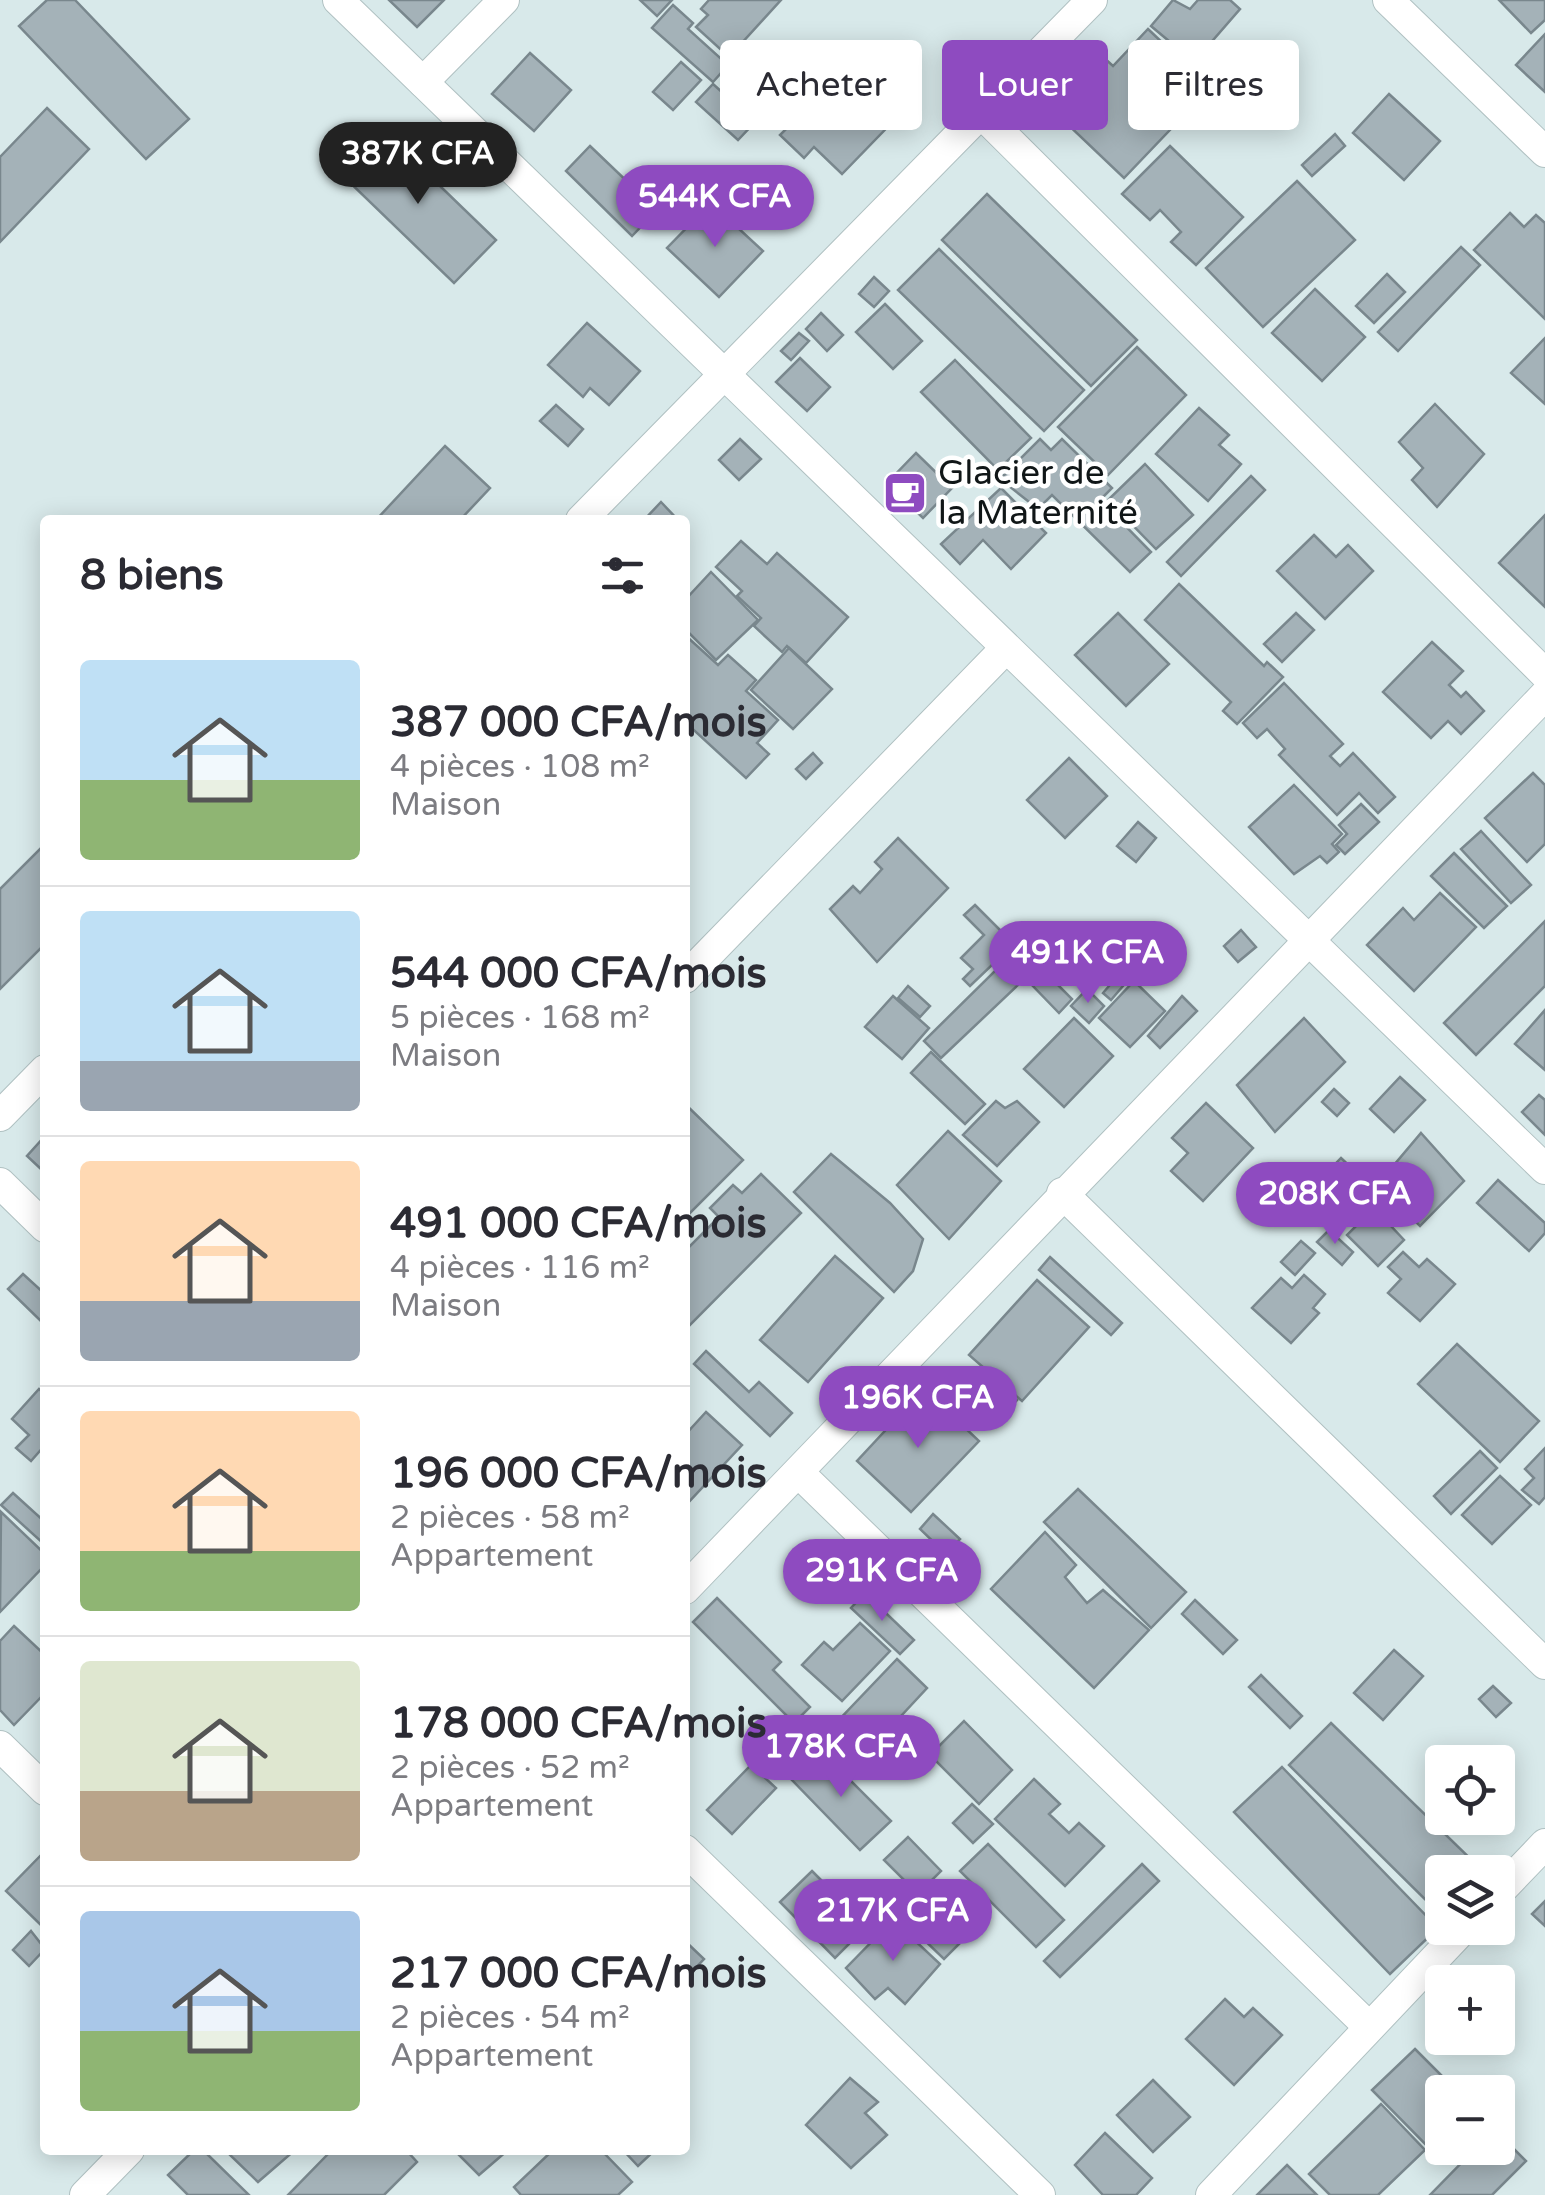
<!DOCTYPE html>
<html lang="fr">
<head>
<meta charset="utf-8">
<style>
	:root { --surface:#fff; --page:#f7f7f7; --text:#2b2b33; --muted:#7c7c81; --line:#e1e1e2; --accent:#8e4bc0 }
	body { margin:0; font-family:"Varela Round",sans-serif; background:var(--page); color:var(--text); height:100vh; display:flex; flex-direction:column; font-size:38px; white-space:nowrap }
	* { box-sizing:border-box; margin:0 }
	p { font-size:32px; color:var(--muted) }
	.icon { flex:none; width:55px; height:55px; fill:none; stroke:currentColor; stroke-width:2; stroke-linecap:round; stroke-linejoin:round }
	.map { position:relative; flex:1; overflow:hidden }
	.details { position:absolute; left:40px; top:515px; width:650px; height:1640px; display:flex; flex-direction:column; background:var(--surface); border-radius:10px; box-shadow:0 5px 25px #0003 }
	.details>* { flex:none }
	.top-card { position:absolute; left:720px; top:40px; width:675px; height:90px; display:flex; gap:20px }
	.buttons { position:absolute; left:1425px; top:1745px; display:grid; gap:20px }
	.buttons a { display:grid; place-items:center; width:90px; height:90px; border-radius:10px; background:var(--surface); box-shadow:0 5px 25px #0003; font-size:50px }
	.price { position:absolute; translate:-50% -85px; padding:0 22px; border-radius:35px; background:var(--accent); color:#fff; font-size:32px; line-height:65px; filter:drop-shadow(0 2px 5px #0008) }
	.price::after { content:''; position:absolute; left:50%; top:60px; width:30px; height:22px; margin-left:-15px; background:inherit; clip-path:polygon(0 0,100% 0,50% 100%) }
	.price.on { background:#222; color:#fff }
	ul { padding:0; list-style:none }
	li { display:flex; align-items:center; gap:30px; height:250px; padding:0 40px }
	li+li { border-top:2px solid var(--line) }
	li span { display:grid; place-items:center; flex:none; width:280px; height:200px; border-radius:10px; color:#555 }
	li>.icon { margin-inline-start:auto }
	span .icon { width:120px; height:120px; fill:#fffc; stroke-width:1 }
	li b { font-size:42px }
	h2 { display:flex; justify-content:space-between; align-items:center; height:120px; padding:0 40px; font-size:42px }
	.tag { padding:0 35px; border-radius:10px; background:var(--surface); box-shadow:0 5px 25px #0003; font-size:35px; line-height:90px }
	.tag.on { background:var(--accent); color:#fff }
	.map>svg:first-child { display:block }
	.building { fill:#a4b2b8; stroke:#79878d; stroke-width:2.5 }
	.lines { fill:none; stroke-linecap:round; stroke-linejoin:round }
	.minor-casing { stroke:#b0c1c2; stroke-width:32 }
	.minor { stroke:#fff; stroke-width:30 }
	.labels { text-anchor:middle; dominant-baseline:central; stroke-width:9; stroke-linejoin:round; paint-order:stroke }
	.poi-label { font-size:35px; fill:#101617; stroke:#fff; text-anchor:start }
</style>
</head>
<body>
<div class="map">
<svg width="1545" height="2195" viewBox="0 0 1545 2195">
	<rect width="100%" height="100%" fill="#d8e9ea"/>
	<g class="building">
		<path d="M47,0H75L189,119L146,159L19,26Z"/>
		<path d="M389,0H444L417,27Z"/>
		<path d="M640,0H672L657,16Z"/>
		<path d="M709,0H781L729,57L696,27L708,15L701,9Z"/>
		<path d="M1173,0L1190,9L1198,0H1230L1240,9L1194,62L1151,26Z"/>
		<path d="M1499,0H1545V20L1531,33Z"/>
		<path d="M673,5L693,23L688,29L728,65L713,82L652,28Z"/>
		<path d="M1148,29L1210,88L1124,178L1062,119L1086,93L1075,83L1102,56L1113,66Z"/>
		<path d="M1545,34V92L1516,65Z"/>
		<path d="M530,53L571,90L534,131L492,94Z"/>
		<path d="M681,62L701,80L673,110L653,92Z"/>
		<path d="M850,65L873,87L878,81L906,108L842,174L814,147L804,158L780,135Z"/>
		<path d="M713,84L755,122L738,140L696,102Z"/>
		<path d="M1389,94L1440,141L1404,180L1353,133Z"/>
		<path d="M47,108L89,149L0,242V157Z"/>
		<path d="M383,131L496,240L454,283L341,174Z"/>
		<path d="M1335,134L1345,146L1312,176L1302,165Z"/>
		<path d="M590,146L657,210L632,236L566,171Z"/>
		<path d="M1170,146L1243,217L1196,265L1171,242L1181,232L1160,210L1150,220L1122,194Z"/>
		<path d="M1297,181L1355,240L1263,327L1206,268Z"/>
		<path d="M987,194L1137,340L1091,386L942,240Z"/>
		<path d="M711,203L763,251L719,297L667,248Z"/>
		<path d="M1510,213L1524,227L1536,215L1545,223V319L1474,250Z"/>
		<path d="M1461,247L1480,265L1398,351L1378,332Z"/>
		<path d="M939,249L1084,390L1044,431L898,290Z"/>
		<path d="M1387,274L1405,292L1374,323L1356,306Z"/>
		<path d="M874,277L889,291L874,307L859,294Z"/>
		<path d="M1315,289L1365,337L1322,381L1272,333Z"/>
		<path d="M885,304L922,341L893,369L856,332Z"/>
		<path d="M821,313L843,335L827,351L806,329Z"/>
		<path d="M587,323L640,371L609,405L590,388L583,397L548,365Z"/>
		<path d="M799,333L809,341L791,360L781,351Z"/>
		<path d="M1545,338V404L1511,373Z"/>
		<path d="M1137,347L1186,395L1108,475L1058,427Z"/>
		<path d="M800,358L830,387L807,411L776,382Z"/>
		<path d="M955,360L1031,438L998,470L921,392Z"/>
		<path d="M1435,404L1484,454L1437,507L1412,480L1423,468L1399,442Z"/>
		<path d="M556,405L583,429L568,446L540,421Z"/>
		<path d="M1199,408L1229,435L1219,445L1241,464L1208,501L1156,454Z"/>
		<path d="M740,439L761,459L739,480L719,460Z"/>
		<path d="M1040,439L1051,450L1062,439L1112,488L1100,500L1151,552L1130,572L1052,495L1038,509L1000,479Z"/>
		<path d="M445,446L490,488L460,520H376Z"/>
		<path d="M916,453L952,488L923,518L887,483Z"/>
		<path d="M1145,464L1193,515L1156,549L1108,500Z"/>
		<path d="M1251,476L1265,490L1181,576L1167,562Z"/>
		<path d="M1001,488L1046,533L1011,569L983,540L960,564L941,544Z"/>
		<path d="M661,502L678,520H644Z"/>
		<path d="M1545,515V607L1499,563Z"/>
		<path d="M1314,535L1336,557L1348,545L1373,571L1325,619L1277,571Z"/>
		<path d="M741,541L767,564L777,553L848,617L806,663L787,646L782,652L754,626L761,618L737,596L742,591L716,567Z"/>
		<path d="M711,572L758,620L716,660L685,629V600Z"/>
		<path d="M1179,584L1264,666L1267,662L1283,677L1237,724L1223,711L1231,702L1145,620Z"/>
		<path d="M1118,613L1169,664L1126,706L1075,655Z"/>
		<path d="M1296,613L1314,630L1282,662L1264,644Z"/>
		<path d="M685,635L718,665L728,655L756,680L746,691L778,720L757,743L769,754L746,778L685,722Z"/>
		<path d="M1432,642L1463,671L1449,685L1461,697L1466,692L1484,711L1461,734L1448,721L1431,738L1383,692Z"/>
		<path d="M789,648L832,689L793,729L751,690Z"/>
		<path d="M1284,683L1343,744L1330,756L1340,766L1353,753L1395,797L1378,813L1359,793L1337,815L1279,755L1285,749L1267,729L1257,738L1243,723Z"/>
		<path d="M813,753L822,763L806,779L796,769Z"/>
		<path d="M1069,758L1107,796L1065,838L1027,800Z"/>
		<path d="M1533,773L1545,785V844L1527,862L1485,818Z"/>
		<path d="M1294,785L1342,834L1332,844L1339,852L1327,863L1320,856L1294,874L1249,827Z"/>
		<path d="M1361,804L1379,822L1345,854L1336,845L1347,834L1339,825Z"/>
		<path d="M1138,822L1156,838L1136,862L1117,846Z"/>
		<path d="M1481,831L1531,885L1511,903L1461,849Z"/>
		<path d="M898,838L948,888L877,962L830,909L853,886L860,893L882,869L875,862Z"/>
		<path d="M45,844V944L0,989V889Z"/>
		<path d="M1454,853L1507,906L1484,928L1431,876Z"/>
		<path d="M1440,893L1476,927L1414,991L1367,945L1403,908L1414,920Z"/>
		<path d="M975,905L1014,944L970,986L963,979L973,969L961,958L984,935L964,915Z"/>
		<path d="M1545,921V986L1476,1055L1444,1023Z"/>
		<path d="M1241,930L1256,947L1238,962L1224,946Z"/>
		<path d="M1001,965L1019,984L941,1058L924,1041Z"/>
		<path d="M1044,971L1072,999L1059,1013L1031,984Z"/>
		<path d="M1121,972L1129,979L1111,1000L1103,993Z"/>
		<path d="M1134,981L1165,1011L1130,1047L1099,1018Z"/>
		<path d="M908,986L930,1006L920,1017L898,998Z"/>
		<path d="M1087,989L1104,1006L1089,1023L1071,1006Z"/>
		<path d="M893,996L929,1028L902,1059L865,1027Z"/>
		<path d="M1182,996L1197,1011L1160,1048L1148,1036Z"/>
		<path d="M1545,1010V1070L1515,1044Z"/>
		<path d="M1074,1018L1113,1056L1064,1107L1024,1069Z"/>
		<path d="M1304,1018L1345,1062L1275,1132L1237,1085Z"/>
		<path d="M931,1052L985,1104L965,1124L911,1073Z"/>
		<path d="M1400,1077L1425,1100L1394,1132L1370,1109Z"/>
		<path d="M1334,1089L1349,1103L1337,1116L1322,1102Z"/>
		<path d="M1539,1095L1545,1100V1135L1522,1112Z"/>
		<path d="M996,1101L1005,1108L1017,1101L1039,1122L997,1166L963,1135Z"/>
		<path d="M1206,1103L1253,1148L1203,1201L1171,1171L1188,1153L1172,1138Z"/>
		<path d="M685,1104L743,1160L685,1218Z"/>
		<path d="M948,1131L1001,1181L949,1239L897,1185Z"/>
		<path d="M1421,1133L1464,1181L1420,1226L1378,1184Z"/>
		<path d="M45,1136V1166L41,1169L27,1156Z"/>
		<path d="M831,1154L890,1203L923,1239L913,1271L894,1292L794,1192Z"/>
		<path d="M1341,1158L1359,1175L1330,1206L1312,1188Z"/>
		<path d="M761,1174L801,1213L685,1330V1251L719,1217L710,1208L733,1185L742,1193Z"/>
		<path d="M1498,1180L1545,1223V1233L1529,1251L1477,1203Z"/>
		<path d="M1348,1196L1358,1207L1340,1225L1330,1214Z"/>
		<path d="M1374,1208L1404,1240L1378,1266L1347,1235Z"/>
		<path d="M1329,1230L1353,1252L1342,1265L1317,1242Z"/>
		<path d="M1301,1241L1315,1253L1295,1275L1281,1262Z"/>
		<path d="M1403,1252L1419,1267L1427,1259L1455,1284L1420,1321L1388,1293L1401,1279L1388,1267Z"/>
		<path d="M835,1256L883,1298L808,1382L760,1340Z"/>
		<path d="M1050,1257L1122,1323L1111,1335L1039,1270Z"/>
		<path d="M23,1274L45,1294V1325L8,1289Z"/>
		<path d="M1304,1275L1325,1294L1313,1308L1319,1313L1291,1343L1252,1308L1281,1278L1292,1288Z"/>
		<path d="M1037,1280L1089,1327L1022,1401L969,1355Z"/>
		<path d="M1457,1344L1539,1421L1500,1462L1418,1384Z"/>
		<path d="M706,1351L749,1392L759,1382L792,1413L770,1436L694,1364Z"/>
		<path d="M1001,1386L1017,1400L1006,1412L991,1398Z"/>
		<path d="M39,1389L45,1394V1445L31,1461L16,1448L29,1435L12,1419Z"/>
		<path d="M924,1389L979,1441L911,1512L857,1461Z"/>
		<path d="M706,1412L742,1445L685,1506V1435Z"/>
		<path d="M1545,1448V1497L1539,1504L1522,1490L1534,1478L1525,1469Z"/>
		<path d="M1480,1451L1497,1468L1451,1514L1434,1496Z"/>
		<path d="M1500,1476L1531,1505L1492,1544L1462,1515Z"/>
		<path d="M1078,1489L1186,1592L1151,1628L1044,1522Z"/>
		<path d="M13,1493L45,1522V1545L1,1505Z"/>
		<path d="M1,1512L45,1554V1565L0,1612Z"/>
		<path d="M933,1514L960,1539L946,1554L920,1529Z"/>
		<path d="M1045,1532L1076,1565L1065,1577L1087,1603L1103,1590L1149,1630L1094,1688L991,1589Z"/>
		<path d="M865,1593L914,1640L900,1654L851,1608Z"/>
		<path d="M717,1598L781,1662L773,1670L810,1707L794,1723L693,1622Z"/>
		<path d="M1195,1600L1237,1640L1223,1654L1182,1614Z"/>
		<path d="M860,1623L890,1651L842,1701L802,1665L824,1642L833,1650Z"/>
		<path d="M14,1626L45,1655V1693L14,1725L0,1710V1641Z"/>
		<path d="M1394,1650L1423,1676L1383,1720L1354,1693Z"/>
		<path d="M897,1659L927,1688L847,1774L815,1745Z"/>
		<path d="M1261,1675L1302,1716L1290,1728L1249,1687Z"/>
		<path d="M1493,1686L1511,1703L1496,1717L1479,1699Z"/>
		<path d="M964,1721L1012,1770L979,1804L930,1755Z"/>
		<path d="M1331,1723L1484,1872H1442V1916L1289,1765Z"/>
		<path d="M820,1750L891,1821L860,1850L791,1779Z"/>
		<path d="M751,1765L776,1788L732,1834L707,1810Z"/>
		<path d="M1282,1767L1438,1928L1390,1974L1234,1812Z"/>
		<path d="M1034,1779L1060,1804L1049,1814L1069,1833L1079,1823L1104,1846L1065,1886L995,1819Z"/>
		<path d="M972,1804L993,1824L973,1843L953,1823Z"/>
		<path d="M908,1837L941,1871L918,1894L884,1860Z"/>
		<path d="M988,1844L1064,1920L1036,1947L960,1871Z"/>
		<path d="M45,1851V1929L6,1891Z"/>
		<path d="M1142,1864L1159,1881L1060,1977L1044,1961Z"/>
		<path d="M812,1871L867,1926L835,1958L780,1902Z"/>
		<path d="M907,1893L959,1944L944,1959L892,1909Z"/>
		<path d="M1545,1901V1926L1532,1914Z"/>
		<path d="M893,1920L940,1964L905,2004L888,1988L875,1999L846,1968Z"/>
		<path d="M31,1931L45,1949L29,1966L13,1950Z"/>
		<path d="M685,1941L704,1959L685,1979Z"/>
		<path d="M1225,1999L1244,2017L1253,2008L1282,2035L1234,2085L1186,2039Z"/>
		<path d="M1415,2049L1458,2092H1442V2143L1433,2152L1372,2090Z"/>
		<path d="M850,2078L878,2102L865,2113L887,2135L851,2168L806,2125Z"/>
		<path d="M1153,2080L1190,2117L1153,2152L1117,2115Z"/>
		<path d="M1381,2104L1425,2150L1378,2195H1330L1309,2174Z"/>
		<path d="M1105,2133L1152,2178L1136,2195H1103L1075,2165Z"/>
		<path d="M1498,2133L1526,2161L1492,2195H1430L1476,2148H1498Z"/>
		<path d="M194,2150H203L249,2195H188L168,2175Z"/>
		<path d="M232,2150H295L258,2182L230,2155Z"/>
		<path d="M332,2150H406L417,2162L384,2195H288Z"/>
		<path d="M454,2150H508L479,2175Z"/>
		<path d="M553,2150H601L632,2182L618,2195H521L514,2187Z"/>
		<path d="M623,2150H655L638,2166Z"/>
		<path d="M1287,2165L1317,2195H1257Z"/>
	</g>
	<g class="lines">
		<g class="minor-casing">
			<g id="minor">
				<path d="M338,0L1545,1169"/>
				<path d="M1388,0L1545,152"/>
				<path d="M423,82L504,0"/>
				<path d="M981,113L1545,674"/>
				<path d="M581,520L1092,0"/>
				<path d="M685,978L1004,650"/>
				<path d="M0,1116L45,1070"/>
				<path d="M0,1183L45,1227"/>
				<path d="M1062,1193L1545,1664"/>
				<path d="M799,1473L1368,2026"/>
				<path d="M685,1589L1545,695"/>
				<path d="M0,1746L45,1790"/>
				<path d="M685,1850L1040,2195"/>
				<path d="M1498,1893L1545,1844"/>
				<path d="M85,2195L129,2150"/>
				<path d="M1211,2195L1464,1928"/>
			</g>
		</g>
		<use href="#minor" class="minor"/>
	</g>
	<defs>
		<g id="cafe-square" transform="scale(2.25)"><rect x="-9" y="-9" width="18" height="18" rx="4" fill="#8e4bc0" stroke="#fff"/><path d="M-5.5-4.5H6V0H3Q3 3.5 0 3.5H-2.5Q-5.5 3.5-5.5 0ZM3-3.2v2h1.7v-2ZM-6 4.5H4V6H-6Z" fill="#fff"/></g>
	</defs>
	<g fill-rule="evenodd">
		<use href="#cafe-square" x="905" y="493"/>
	</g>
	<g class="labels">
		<g class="poi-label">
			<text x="938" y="473">Glacier de<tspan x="938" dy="40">la Maternité</tspan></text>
		</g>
	</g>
</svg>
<div class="buttons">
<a><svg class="icon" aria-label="locate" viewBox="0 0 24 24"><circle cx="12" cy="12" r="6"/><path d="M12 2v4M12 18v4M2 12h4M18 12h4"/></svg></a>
<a><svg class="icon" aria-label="layers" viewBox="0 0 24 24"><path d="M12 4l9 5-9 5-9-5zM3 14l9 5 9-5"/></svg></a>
<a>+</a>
<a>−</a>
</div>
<b class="price on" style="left:418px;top:207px">387K CFA</b>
<b class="price" style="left:715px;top:250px">544K CFA</b>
<b class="price" style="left:1088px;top:1006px">491K CFA</b>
<b class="price" style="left:1335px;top:1247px">208K CFA</b>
<b class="price" style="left:918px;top:1451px">196K CFA</b>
<b class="price" style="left:882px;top:1624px">291K CFA</b>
<b class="price" style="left:841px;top:1800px">178K CFA</b>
<b class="price" style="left:893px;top:1964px">217K CFA</b>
<div class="top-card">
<a class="tag">Acheter</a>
<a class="tag on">Louer</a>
<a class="tag">Filtres</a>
</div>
<section class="details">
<h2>8 biens<svg class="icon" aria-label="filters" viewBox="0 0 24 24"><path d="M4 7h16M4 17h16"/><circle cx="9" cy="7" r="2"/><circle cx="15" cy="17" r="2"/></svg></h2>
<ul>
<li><span style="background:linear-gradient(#bfe0f5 60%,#8fb573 0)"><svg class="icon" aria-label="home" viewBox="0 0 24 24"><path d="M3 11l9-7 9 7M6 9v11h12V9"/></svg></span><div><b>387 000 CFA/mois</b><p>4 pièces · 108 m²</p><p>Maison</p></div></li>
<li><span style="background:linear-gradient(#bfe0f5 75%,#9aa5b1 0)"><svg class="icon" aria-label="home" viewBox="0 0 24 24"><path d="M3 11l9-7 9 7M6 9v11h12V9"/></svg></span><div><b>544 000 CFA/mois</b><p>5 pièces · 168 m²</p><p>Maison</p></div></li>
<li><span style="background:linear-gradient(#ffd9b3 70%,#9aa5b1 0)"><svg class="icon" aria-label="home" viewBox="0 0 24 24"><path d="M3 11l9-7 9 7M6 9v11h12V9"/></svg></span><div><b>491 000 CFA/mois</b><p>4 pièces · 116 m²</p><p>Maison</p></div></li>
<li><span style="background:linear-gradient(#ffd9b3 70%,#8fb573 0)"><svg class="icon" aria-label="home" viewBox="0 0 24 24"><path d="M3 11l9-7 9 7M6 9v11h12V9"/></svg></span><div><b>196 000 CFA/mois</b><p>2 pièces · 58 m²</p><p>Appartement</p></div></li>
<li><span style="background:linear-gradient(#dfe7d0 65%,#b9a48a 0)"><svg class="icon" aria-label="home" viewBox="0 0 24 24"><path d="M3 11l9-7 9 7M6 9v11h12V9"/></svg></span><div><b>178 000 CFA/mois</b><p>2 pièces · 52 m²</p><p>Appartement</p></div></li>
<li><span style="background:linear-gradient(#a9c7e8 60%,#8fb573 0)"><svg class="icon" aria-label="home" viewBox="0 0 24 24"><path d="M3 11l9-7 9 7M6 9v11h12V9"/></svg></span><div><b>217 000 CFA/mois</b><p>2 pièces · 54 m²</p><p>Appartement</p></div></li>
</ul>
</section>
</div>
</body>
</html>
